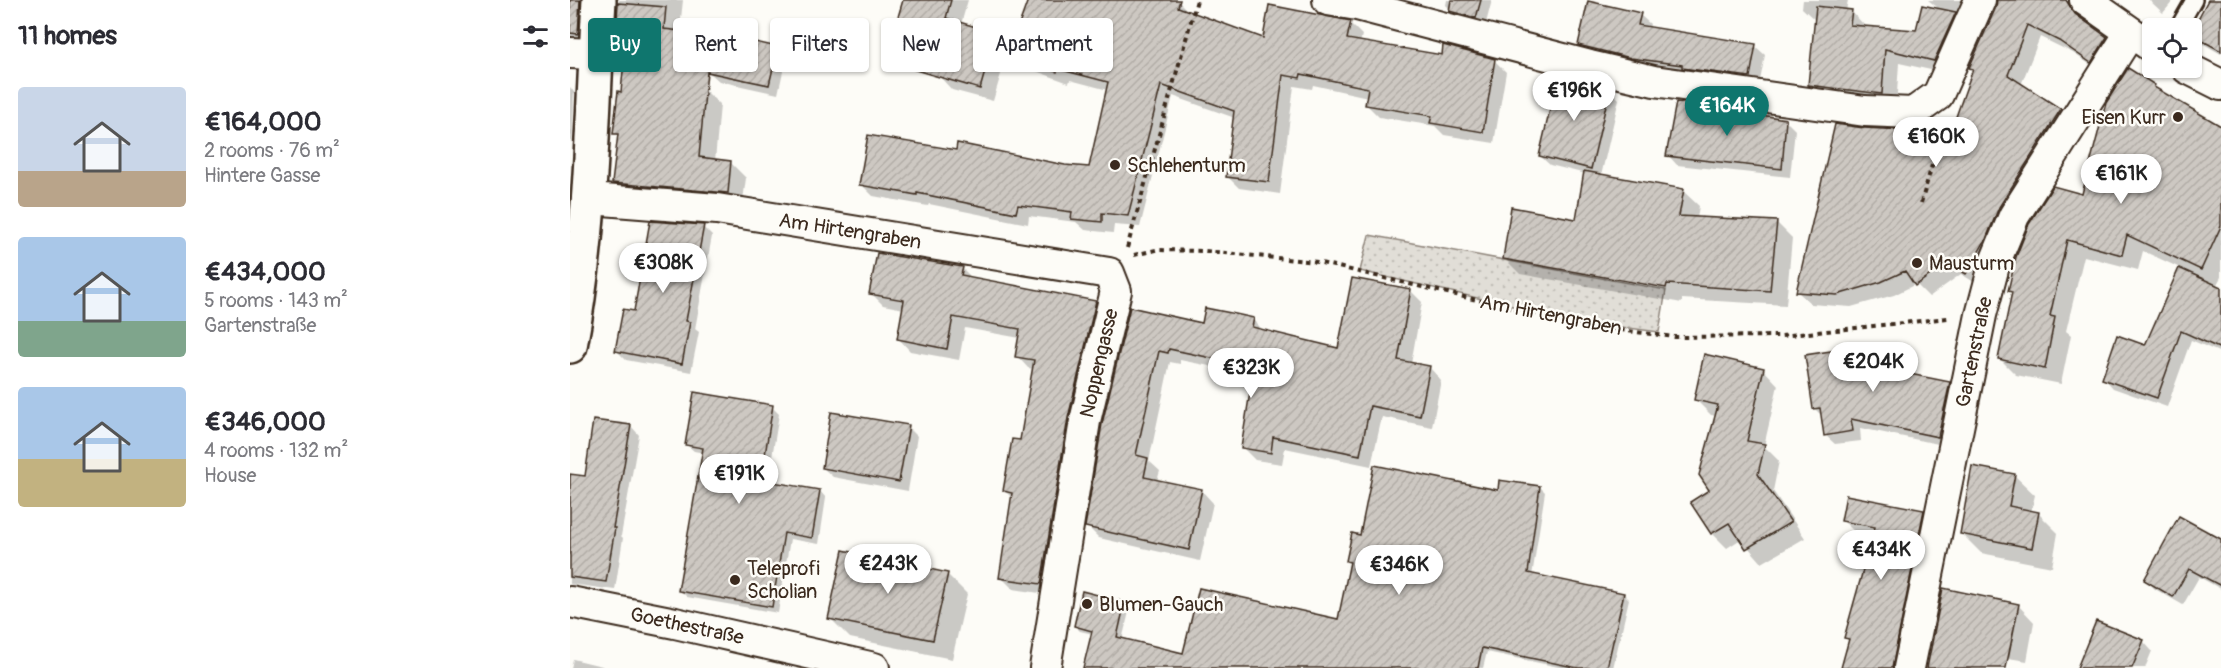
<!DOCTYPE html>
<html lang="en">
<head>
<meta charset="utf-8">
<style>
	:root { --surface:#fff; --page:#f2f2f3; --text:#2b2b33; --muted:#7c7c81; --accent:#0f766e }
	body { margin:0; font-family:Pangolin,sans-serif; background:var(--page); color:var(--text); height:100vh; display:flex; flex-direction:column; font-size:22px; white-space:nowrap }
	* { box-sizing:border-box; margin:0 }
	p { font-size:20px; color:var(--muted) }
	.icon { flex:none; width:33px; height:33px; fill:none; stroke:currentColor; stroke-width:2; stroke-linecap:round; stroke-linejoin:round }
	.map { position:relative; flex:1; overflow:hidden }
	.details { display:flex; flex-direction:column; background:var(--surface); width:570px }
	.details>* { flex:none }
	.guide { position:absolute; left:18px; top:18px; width:570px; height:54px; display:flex; gap:12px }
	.buttons { position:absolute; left:1572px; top:18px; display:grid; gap:12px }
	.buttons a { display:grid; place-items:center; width:60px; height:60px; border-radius:6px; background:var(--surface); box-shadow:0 2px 4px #0004; font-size:30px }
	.price { position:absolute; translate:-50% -51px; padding:0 14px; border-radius:21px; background:#fff; color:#222; font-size:20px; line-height:39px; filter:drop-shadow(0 2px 3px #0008) }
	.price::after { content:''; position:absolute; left:50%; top:36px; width:18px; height:14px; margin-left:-9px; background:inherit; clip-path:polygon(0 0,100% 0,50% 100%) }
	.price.active { background:var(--accent); color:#fff }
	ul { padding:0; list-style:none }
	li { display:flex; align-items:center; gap:18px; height:150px; padding:0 18px }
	li span { display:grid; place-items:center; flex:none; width:168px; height:120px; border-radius:6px; color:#555 }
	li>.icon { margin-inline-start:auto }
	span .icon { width:72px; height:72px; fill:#fffc; stroke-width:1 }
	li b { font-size:26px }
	h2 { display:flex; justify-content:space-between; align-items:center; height:72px; padding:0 18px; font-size:26px }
	.tag { padding:0 21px; border-radius:6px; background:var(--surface); box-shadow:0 2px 4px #0004; font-size:21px; line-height:54px }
	.tag.active { background:var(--accent); color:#fff }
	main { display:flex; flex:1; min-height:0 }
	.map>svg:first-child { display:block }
	.park { fill:url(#park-dots); stroke:#8e847a; stroke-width:1.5 }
	.shadow { fill:#0003 }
	.building { fill:url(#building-hatch); stroke:#3b2a1e; stroke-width:1.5 }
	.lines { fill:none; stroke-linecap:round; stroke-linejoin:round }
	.service-casing { stroke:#3b2a1e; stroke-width:20 }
	.minor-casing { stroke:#3b2a1e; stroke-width:34 }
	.tertiary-casing { stroke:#3b2a1e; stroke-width:38 }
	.path { stroke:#3b2a1e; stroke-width:4; stroke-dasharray:4.5 4.5; stroke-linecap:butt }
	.service { stroke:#fdfcf7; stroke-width:15 }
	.minor { stroke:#fdfcf7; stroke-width:30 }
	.tertiary { stroke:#fdfcf7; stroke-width:33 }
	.poi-dot { fill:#3b2a1e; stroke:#fdfcf7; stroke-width:2 }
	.labels { text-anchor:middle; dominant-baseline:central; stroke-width:5; stroke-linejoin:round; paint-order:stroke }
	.poi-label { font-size:20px; fill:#3b2a1e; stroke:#fdfcf7; text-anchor:start }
	.street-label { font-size:20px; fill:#3b2a1e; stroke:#fdfcf7 }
</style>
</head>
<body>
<main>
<section class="details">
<h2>11 homes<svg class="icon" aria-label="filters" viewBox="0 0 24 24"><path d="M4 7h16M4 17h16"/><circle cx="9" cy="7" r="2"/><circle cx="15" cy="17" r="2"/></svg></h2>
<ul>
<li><span style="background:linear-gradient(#c9d6e8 70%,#b9a48a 0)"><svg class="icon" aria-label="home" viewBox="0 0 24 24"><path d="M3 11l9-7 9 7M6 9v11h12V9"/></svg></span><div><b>€164,000</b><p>2 rooms · 76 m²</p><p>Hintere Gasse</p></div></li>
<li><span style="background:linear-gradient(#a9c7e8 70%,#7fa58c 0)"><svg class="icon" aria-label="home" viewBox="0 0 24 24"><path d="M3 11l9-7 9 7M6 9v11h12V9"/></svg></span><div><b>€434,000</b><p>5 rooms · 143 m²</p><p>Gartenstraße</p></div></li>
<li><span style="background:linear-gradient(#a9c7e8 60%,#c2b280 0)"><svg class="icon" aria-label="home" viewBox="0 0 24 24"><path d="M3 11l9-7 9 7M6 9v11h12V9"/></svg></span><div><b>€346,000</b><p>4 rooms · 132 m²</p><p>House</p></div></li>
</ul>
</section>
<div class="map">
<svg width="1651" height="668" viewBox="0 0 1651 668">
	<defs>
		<pattern id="park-dots" width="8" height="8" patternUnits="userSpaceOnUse" patternTransform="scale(1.5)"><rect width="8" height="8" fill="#e1ded7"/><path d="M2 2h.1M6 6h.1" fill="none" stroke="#c2bfb8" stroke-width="1.8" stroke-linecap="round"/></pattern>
		<pattern id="building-hatch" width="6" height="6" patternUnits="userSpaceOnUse" patternTransform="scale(1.5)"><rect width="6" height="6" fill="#cdc8c2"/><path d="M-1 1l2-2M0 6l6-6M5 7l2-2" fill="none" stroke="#b1aca6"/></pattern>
	</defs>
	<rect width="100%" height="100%" fill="#fdfcf7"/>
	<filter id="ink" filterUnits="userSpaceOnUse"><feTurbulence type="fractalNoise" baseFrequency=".0167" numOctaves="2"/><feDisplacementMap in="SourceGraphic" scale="12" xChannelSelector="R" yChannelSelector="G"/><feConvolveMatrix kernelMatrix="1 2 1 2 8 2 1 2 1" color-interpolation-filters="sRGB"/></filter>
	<g filter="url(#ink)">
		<path class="park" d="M799,235L1096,290L1089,332L1012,322L790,271Z"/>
		<g class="shadow">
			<path d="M0,0H33L23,48L0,45Z"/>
			<path d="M49,0H113L107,57L62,52L47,37Z"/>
			<path d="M334,0H398L391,24L425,34L439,47L423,101L382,90L369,76Z"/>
			<path d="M459,0H602L609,2L620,13L694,40L780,23L792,35L790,43L873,57L924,60L936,72L924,143L874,135L865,126L809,117L797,105L798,97L743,85L742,89L724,86L710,194L669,188L657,176L665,118L603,96L570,227L544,225L543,233L515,230L506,222L459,216L458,224L359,204L358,206L303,196L291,184L387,152L520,169L538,90L500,80L499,83L452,66L440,55Z"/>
			<path d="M877,0H922L915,27L890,20L876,5Z"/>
			<path d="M1233,0H1278L1276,11H1281L1296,27L1347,32L1350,19L1382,22L1396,36L1379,74L1329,63L1326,108L1254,99L1239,85L1246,21L1232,8Z"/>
			<path d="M1358,0H1412L1396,30Z"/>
			<path d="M1428,0H1488L1498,5L1513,22L1536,38L1549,51L1534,74L1503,53L1470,37L1451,85L1490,110L1503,123L1409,285L1391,274L1359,297L1346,284L1324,295L1281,307L1241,304L1228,292L1378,144L1404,72L1400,68L1427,7Z"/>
			<path d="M1579,0H1604L1593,13Z"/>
			<path d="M1640,0H1651V54L1630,42L1622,33Z"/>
			<path d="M1070,15L1080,24L1079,28L1185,46L1195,55L1189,86L1019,54L1010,45Z"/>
			<path d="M207,48L216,58L208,94L149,81L139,72Z"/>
			<path d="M0,87L4,92L2,142L0,141Z"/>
			<path d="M135,90L150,105L145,161L161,163L176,178L172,208L59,198L44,183L49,137L45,133Z"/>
			<path d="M1040,90L1049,99L1031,176L1113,191L1129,206L1127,218L1206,222L1222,238L1216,305L1112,299V303L950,274L934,258L1007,220L1016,174L980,165L970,156Z"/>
			<path d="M1612,106L1651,127V277L1646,286L1651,288V353L1621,340L1597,407L1543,388L1534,378L1576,347L1610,268L1573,251L1568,270L1514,256L1496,331L1501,335L1491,384L1446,375L1430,359L1443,294L1440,290L1513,196Z"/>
			<path d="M1215,120L1225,130L1220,177L1107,165L1098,155Z"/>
			<path d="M0,200L2,201L0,239Z"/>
			<path d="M133,227L142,236L125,329L129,332L121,372L56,360L46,350L65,313Z"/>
			<path d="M392,268L403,279L525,302L537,314L483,595L443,589L431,577L443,499L435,491L451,442L464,369L458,368L447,356L450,338L395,328L389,360L340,351L329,339L334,309L313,305L301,293Z"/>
			<path d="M840,290L852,302L841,364L860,368L871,380L862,427L812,417L801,466L715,448L712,464L685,460L673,448L684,375L610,360V364L600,362L579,461L590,471L587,481L632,491L643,503L630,561L529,538L517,526L561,309L633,325L683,320L695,332L770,350Z"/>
			<path d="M1306,346L1315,355L1318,371L1379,383L1388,393L1378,446L1290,428L1291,441L1265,444L1255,435L1252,416L1244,408Z"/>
			<path d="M1193,369L1208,385L1194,446L1209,461L1203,491L1235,538L1192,563L1171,539L1157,548L1142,533L1141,491L1147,416L1141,415L1125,399Z"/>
			<path d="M202,407L209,414L198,482L250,491L256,498L249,544L220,539L208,613L117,597L110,590L134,453L124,451L117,445Z"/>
			<path d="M61,426L69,435L51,536L53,538L45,590L0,584V488L17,478Z"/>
			<path d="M338,427L347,436L338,491L263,477L253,468Z"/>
			<path d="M1404,468L1445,476L1465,495L1461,512L1468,513L1488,533L1482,567L1411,553L1391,533Z"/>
			<path d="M970,487L975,492L962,576L1054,594L1059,599L1043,668H993L917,652L913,668H515L523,634L510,631L505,626L555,603L560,608L552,640L614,655L769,621L781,564L777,561L791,537L929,492Z"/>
			<path d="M1353,511L1370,528L1341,668H1272L1280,642L1275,637L1303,540L1290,537L1273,521Z"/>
			<path d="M1651,541V589L1629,577L1613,605L1585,589L1576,580Z"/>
			<path d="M377,574L397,594L382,659L280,638L260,618Z"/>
			<path d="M1448,605L1464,622L1457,661L1432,657L1429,668H1358Z"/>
			<path d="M1573,641L1582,651L1575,668H1510Z"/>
			<path d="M3,659L32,666L34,668H1Z"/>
		</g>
		<g class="building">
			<path d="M0,0H10L8,34L0,33Z"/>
			<path d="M333,0H381L376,18L426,33L410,89L315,61Z"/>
			<path d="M458,0H610L608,7L693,38L699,5L781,21L777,39L872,55L873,45L925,59L913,132L860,123L862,116L795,105L798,88L731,74L730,78L713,75L699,182L656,177L664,111L591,85L558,216L532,213V222L501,219L502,212L448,205L446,213L347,193V195L289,185L298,135L386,150L387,143L495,165L519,167L538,82L488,69L487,72L438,55Z"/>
			<path d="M881,0H911L906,18L879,11Z"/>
			<path d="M1427,0H1496L1505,14L1537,37L1521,63L1489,41L1457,25L1438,75L1491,109L1429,207L1416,239L1396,274L1377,263L1345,286L1335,271L1311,282L1267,295L1226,292L1265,124L1294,128L1332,130L1377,142L1403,69L1399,68L1426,7Z"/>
			<path d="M1638,0H1651V51L1622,35V30Z"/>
			<path d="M1018,1L1071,13L1068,25L1186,44L1180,77L1112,68V65L1061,58L1008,45Z"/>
			<path d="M48,3L96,7L94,29L158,36L208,47L199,85L137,72L129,157L161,161L158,193L42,183L48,134H43L48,91L51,92L56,39L46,38Z"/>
			<path d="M1352,5L1386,12L1364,61L1315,49L1312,94L1238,85L1246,6L1282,10L1280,25L1346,30Z"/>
			<path d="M1558,68L1585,85L1584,87L1651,126V226L1631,270L1557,235L1552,255L1497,240L1480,316L1485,317L1475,369L1428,359L1442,292L1438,291L1446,257L1459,224L1483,186L1512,194L1536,103Z"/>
			<path d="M988,75L1040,88L1021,169L969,156Z"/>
			<path d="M1106,102L1216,119L1212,169L1096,156Z"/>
			<path d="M1014,171L1114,189L1109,216L1207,221L1200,291L1097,284L1096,288L933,259L941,207L1006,219Z"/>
			<path d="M80,221L134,225L116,321L120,322L112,364L45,351L53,309L64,311Z"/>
			<path d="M307,253L393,267L391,275L526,301L498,418L471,584L429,578L442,493L433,491L442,439L450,440L464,360L445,357L450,329L383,317L377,349L327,339L334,300L299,294Z"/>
			<path d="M1609,268L1651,287V349L1611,331L1587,398L1532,379L1547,335L1575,345Z"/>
			<path d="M782,278L841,289L828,360L860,366L850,416L800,406L790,455L703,437L701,453L671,448L684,367L599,349L598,353L589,351L566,455L578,458L574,477L632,489L619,550L515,527L532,424L560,307L632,323L635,308L661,313L684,318L682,327L768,348Z"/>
			<path d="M1306,344L1310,368L1380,382L1368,437L1281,419L1283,431L1254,436L1250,408L1243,409L1235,355Z"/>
			<path d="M1134,354L1194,368L1177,441L1195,444L1188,474L1221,522L1176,549L1159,523L1141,534L1120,502L1139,490L1129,475L1148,405L1124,400Z"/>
			<path d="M124,392L203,405L191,480L250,490L242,538L214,533L202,607L108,591L133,448L115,445Z"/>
			<path d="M261,412L339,425L329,482L252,468Z"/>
			<path d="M23,420L61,425L43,528H45L36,582L0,577V474L15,476Z"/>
			<path d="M804,465L928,490L929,480L970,486L958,573L1054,593L1037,668H1008L912,648L908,668H513L522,631L504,626L512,591L555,602L547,637L613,653L629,588L768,619L780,562L776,561L782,533L790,535Z"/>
			<path d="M1402,466L1445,474L1439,506L1469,512L1462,548L1390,534Z"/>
			<path d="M1276,495L1354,510L1322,668H1271L1279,639L1274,638L1305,527L1271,521Z"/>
			<path d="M1609,516L1651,539V586L1619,569L1603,597L1574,580Z"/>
			<path d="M273,550L378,573L363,640L258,619Z"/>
			<path d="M1373,588L1449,604L1436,668H1357Z"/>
			<path d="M1526,621L1574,640L1562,668H1507Z"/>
		</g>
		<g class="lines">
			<g class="service-casing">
				<path id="service" d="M1608,28L1624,0"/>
			</g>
			<g class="minor-casing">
				<g id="minor">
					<path d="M758,0L787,5L1020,66L1084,81L1295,111L1343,113L1368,95L1410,0"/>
					<path d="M1515,0L1582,47"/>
					<path d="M0,53L26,54"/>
					<path d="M1617,68L1651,85"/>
					<path d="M20,199L147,209L539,273L546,291L515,421L475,668"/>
					<path d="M0,602L105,623L304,668"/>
					<path d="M1339,668L1411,315L1425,262L1444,216L1560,33"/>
				</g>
			</g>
			<g class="tertiary-casing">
				<path id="tertiary" d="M0,346C22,232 22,116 29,0"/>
			</g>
			<g class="path">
				<path d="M1351,203L1369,141L1368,132"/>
				<path d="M557,248L627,0"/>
				<path d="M564,255L586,250L635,251L747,262L1012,325L1104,337L1211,336L1378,318"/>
			</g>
			<use href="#service" class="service"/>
			<use href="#minor" class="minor"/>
			<use href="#tertiary" class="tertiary"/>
		</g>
	</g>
	<g class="poi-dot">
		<circle cx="1608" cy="117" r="6"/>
		<circle cx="545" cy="165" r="6"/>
		<circle cx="1347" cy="263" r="6"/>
		<circle cx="165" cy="580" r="6"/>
		<circle cx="517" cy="604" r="6"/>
	</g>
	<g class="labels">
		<g class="poi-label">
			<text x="1596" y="117" text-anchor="end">Eisen Kurr</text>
			<text x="557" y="165">Schlehenturm</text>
			<text x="1359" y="263">Mausturm</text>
			<text x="177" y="568">Teleprofi<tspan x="177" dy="23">Scholian</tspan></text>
			<text x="529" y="604">Blumen-Gauch</text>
		</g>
		<g class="street-label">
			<text transform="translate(280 231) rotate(9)">Am Hirtengraben</text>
			<text transform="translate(981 315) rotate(11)">Am Hirtengraben</text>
			<text transform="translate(1404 352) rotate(-78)">Gartenstraße</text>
			<text transform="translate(529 363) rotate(-77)">Noppengasse</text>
			<text transform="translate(117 626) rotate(12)">Goethestraße</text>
		</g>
	</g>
</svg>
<div class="buttons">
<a><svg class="icon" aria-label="locate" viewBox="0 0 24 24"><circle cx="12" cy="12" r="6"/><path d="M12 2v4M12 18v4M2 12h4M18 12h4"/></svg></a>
</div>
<b class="price" style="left:1004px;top:122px">€196K</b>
<b class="price active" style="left:1157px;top:137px">€164K</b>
<b class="price" style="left:1366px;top:168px">€160K</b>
<b class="price" style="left:1551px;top:205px">€161K</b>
<b class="price" style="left:93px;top:294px">€308K</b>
<b class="price" style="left:1303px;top:393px">€204K</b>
<b class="price" style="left:681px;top:399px">€323K</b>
<b class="price" style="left:169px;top:505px">€191K</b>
<b class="price" style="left:1311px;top:581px">€434K</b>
<b class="price" style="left:318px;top:595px">€243K</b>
<b class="price" style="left:829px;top:596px">€346K</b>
<div class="guide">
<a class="tag active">Buy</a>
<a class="tag">Rent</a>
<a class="tag">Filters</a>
<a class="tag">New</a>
<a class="tag">Apartment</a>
</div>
</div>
</main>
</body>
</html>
